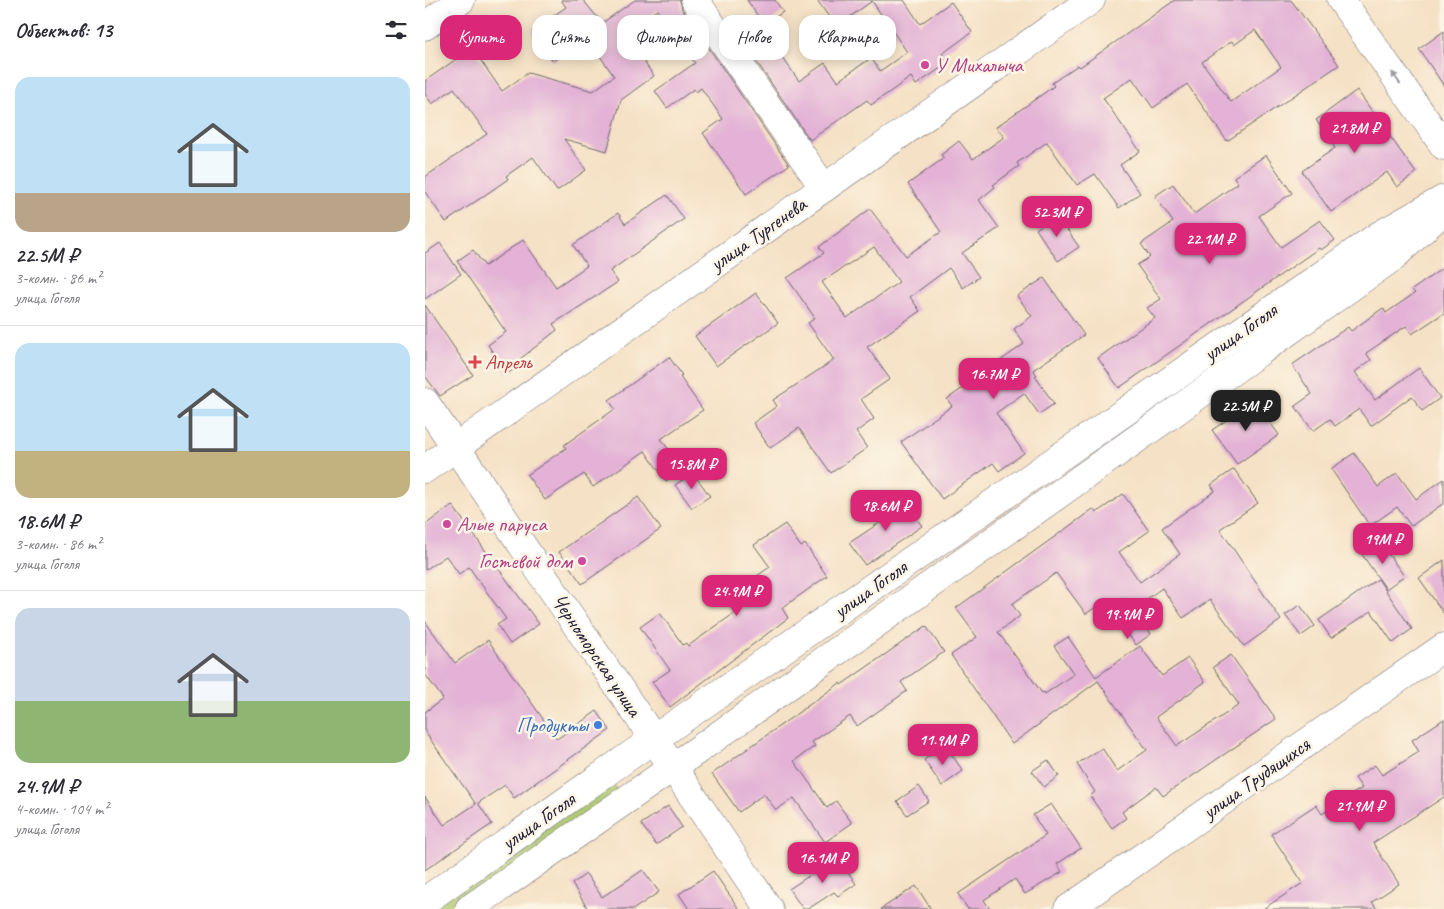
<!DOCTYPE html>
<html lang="ru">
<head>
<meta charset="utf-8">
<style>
	:root { --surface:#fff; --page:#f7f7f7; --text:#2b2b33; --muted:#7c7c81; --line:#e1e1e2; --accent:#db2777 }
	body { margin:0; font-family:Caveat,sans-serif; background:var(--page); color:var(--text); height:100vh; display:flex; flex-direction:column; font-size:19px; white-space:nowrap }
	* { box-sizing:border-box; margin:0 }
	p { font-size:16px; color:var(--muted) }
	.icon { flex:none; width:28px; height:28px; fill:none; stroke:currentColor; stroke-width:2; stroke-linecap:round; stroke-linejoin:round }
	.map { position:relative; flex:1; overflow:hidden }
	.drawer { display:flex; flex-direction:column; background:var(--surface); width:425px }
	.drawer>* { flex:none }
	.hud { position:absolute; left:15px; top:15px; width:475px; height:45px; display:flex; gap:10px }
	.price { position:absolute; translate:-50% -42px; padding:0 11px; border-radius:10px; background:var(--accent); color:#fff; font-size:16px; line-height:32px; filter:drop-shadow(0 1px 2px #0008) }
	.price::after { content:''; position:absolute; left:50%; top:30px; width:15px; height:11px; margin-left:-8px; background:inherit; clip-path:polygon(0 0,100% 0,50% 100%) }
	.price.selected { background:#222; color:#fff }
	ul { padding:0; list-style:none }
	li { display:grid; align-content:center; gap:10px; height:265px; padding:0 15px }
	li+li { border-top:1px solid var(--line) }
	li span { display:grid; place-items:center; height:155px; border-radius:15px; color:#555 }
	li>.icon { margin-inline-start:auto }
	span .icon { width:90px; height:90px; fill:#fffc; stroke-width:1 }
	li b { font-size:21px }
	h2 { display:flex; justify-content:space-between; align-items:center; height:60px; padding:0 15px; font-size:21px }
	.pill { padding:0 18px; border-radius:15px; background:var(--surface); box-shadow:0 2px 12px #0003; font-size:18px; line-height:45px }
	.pill.selected { background:var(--accent); color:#fff }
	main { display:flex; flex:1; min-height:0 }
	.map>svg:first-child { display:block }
	.green { fill:#abc76e; stroke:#667454 }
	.building { fill:#e3b2d6; fill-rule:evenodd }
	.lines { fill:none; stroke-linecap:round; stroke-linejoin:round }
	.minor-casing { stroke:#6c656b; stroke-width:29 }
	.minor { stroke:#fff; stroke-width:28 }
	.oneway { fill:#9c9ca7 }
	.hotel-dot { fill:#d1479c; stroke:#fcf5e5; stroke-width:2 }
	.health-dot { fill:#e0444e; stroke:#fcf5e5; stroke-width:2 }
	.shop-dot { fill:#3f7fe0; stroke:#fcf5e5; stroke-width:2 }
	.labels { text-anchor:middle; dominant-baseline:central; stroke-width:5; stroke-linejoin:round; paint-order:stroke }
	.hotel-label { font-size:21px; fill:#b23c85; stroke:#fcf5e5; text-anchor:start }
	.street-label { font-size:21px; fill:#22223b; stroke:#fcf5e5 }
	.health-label { font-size:21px; fill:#be3a42; stroke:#fcf5e5; text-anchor:start }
	.shop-label { font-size:21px; fill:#366cbe; stroke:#fcf5e5; text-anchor:end }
</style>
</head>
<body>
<main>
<section class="drawer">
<h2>Объектов: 13<svg class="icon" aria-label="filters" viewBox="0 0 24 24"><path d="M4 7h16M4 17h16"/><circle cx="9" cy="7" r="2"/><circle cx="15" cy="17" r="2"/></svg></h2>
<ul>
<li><span style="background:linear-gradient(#bfe0f5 75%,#b9a48a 0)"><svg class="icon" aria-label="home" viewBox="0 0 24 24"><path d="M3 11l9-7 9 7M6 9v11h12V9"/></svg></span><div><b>22.5M ₽</b><p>3-комн. · 86 m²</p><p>улица Гоголя</p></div></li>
<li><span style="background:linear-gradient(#bfe0f5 70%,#c2b280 0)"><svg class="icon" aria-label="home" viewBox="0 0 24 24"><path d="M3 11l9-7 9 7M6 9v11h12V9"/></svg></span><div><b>18.6M ₽</b><p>3-комн. · 86 m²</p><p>улица Гоголя</p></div></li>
<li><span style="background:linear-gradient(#c9d6e8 60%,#8fb573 0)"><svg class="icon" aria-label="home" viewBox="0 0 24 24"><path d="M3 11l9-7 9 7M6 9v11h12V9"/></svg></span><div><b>24.9M ₽</b><p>4-комн. · 104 m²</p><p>улица Гоголя</p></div></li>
</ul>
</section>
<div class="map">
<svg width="1019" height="909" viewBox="0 0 1019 909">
	<rect width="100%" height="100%" fill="#fcf5e5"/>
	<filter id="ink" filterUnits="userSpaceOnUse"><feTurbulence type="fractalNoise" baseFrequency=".02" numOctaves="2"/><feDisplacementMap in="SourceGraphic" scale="10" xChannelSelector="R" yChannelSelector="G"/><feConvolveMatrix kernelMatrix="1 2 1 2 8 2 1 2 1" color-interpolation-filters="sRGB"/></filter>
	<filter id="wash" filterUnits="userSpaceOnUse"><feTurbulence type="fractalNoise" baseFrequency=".0096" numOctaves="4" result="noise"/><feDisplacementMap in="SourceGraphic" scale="20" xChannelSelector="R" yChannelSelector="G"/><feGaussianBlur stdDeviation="1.12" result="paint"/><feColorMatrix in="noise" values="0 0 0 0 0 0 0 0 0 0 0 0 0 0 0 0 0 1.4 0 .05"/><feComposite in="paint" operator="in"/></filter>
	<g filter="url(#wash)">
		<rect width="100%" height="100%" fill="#f5e1c5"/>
		<path class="green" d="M184,779L196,795L33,909H0Z"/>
		<g id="blocks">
			<g class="building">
				<path d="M136,0H158L177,23L210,0H255L257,9L364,165L321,194L278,133L298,119L276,88L271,92L269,89L242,108L230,91L270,63L232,10L199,34L229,76L196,100L182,151L139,139L161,170L132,191L108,157L81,176L83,179L21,222L0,192V177L62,134L29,88L7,104L0,94V81L47,48L77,91L103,73L168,91L189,76L162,38L128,61L107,31L141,7Z"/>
				<path d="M322,0H350L358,12L339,25Z"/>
				<path d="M392,0H479L495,24L526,2L547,32L517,54L523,63L491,85L486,77L446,105L442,100L385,140L314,36L333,23L374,81L400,63L413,81L446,58L455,71L482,52L447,1L411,27Z"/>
				<path d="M750,0H866L914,65L802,141L762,84L728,108L707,78L678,98L715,151L695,165L715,193L694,208L670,174L652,185L622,142L592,163L594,166L568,185L570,187L554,200L574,228L537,253L554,277L538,288L524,268L485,297L495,311L442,347L465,379L436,399L449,419L431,432L442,448L406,473L374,428L345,448L328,423L352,406L348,400L409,360L383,323L390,318L362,278L399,253L394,247L445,209L481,256L516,232L483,184L519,158L516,155L534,141L548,159L579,137L571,127L629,86L627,83L653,65L655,67ZM830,30L856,67L806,102L777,62L807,41L809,45ZM449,247L474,282L422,318L397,282Z"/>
				<path d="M1019,31V86L994,49Z"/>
				<path d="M932,90L991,173L972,187L962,172L906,212L877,171L910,148L891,120Z"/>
				<path d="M841,155L867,193L834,216L856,247L895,220L910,240L896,250L894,248L694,388L673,358L730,318L722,308L736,299L712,265L725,257L716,244L748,222L730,196L748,184L769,214L813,183L809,177Z"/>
				<path d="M242,195L259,219L185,271L193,282L128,324L132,330L95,359L97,363L82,374L63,345L81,332L32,261L48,250L60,266L98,240L131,287L162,266L148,245L193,213L200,224Z"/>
				<path d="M632,215L654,247L633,261L611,229Z"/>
				<path d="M15,243L36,274L0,299V253Z"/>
				<path d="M1019,267V313L987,334L981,326L941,353L946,360L930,372L950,400L994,368L1015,398L997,411L987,396L946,426L934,409L910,426L905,419L888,431L870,406L887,394L867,365L923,327L926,331L958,308L961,313L990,293L987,290Z"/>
				<path d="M619,278L659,335L608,370L612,375L610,376L629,404L614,414L599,393L571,413L599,453L574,471L568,463L517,499L476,442L527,406L522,399L547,382L544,378L566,363L568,366L599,344L589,329L607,316L592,296Z"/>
				<path d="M331,293L353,323L291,366L270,336Z"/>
				<path d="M0,305L48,375L15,396L0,376Z"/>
				<path d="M244,357L257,375L255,377L278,410L236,439L258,469L241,481L220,451L168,487L159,474L120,500L102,475L141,448L139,445L190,409L184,400Z"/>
				<path d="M830,401L854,435L812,464L787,430Z"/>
				<path d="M929,453L953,487L972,473L991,499L1019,479V503L986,526L972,507L945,526L906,469Z"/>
				<path d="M809,469L833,503L795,529L856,620L819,646L785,600L758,618L737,588L708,609L726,634L711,645L679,601L661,614L631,573L587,604L595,616L573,632L617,693L619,692L620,694L649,674L629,646L643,637L671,677L715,646L737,676L763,658L780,682L731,717L752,746L814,705L788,667L806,655L851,719L738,796L731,787L697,812L701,818L687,828L665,796L670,792L652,764L677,748L692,771L722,750L673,681L587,744L526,655L552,637L531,608L668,509L671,513L698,494L724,531L694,552L715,582L755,554L737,528L790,491L786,485Z"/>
				<path d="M268,473L285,496L267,508L250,485Z"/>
				<path d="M213,497L236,529L157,584L134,552Z"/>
				<path d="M477,498L497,526L440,565L424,543L456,522L452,516Z"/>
				<path d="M27,505L114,624L85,644L72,625L81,619L44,567L34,574L21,556L0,570V525Z"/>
				<path d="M360,524L376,547L380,544L402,576L357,608L363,618L245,707L227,682L245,670L215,627L235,613L258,645L261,643L263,646L314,610L304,595L345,567L329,545Z"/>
				<path d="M954,541L979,576L961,589L936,553Z"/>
				<path d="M1019,560V614L994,578Z"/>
				<path d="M953,579L987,629L968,643L946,611L906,638L894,620Z"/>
				<path d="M875,605L890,626L876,636L860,615Z"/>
				<path d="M0,621L30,663L63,640L132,739L172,711L185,730L89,798L80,785L53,803L67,824L0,870V797L19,825L51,804L0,732V712L18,699L0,674Z"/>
				<path d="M501,626L519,652L476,682L482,691L432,726L425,716L387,742L390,746L369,761L402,808L411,801L427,823L400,842L369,798L351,810L339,794L314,812L287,774L415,683L416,685Z"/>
				<path d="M1019,719V797L948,843L974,884L947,902L952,909H838L878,883L846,834L891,805L897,814L937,788L930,778L950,765L957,775L994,752L987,740Z"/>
				<path d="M520,745L538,771L517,786L499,760Z"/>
				<path d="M623,760L634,776L619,787L607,771Z"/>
				<path d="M494,786L504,801L482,815L472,801Z"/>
				<path d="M626,804L656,848L632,864L637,872L600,894L590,879L559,900L565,909H543L533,894L621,835L608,815Z"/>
				<path d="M243,806L257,827L231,845L216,824Z"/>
				<path d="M413,857L431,884L413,896L409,892L383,909H378L364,889Z"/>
				<path d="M218,870L234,892L209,909H159L162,907L147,884L161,874L177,897Z"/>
				<path d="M288,871L314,909H264L254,894Z"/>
				<path d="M491,886L506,909H456Z"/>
			</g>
		</g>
	</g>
	<g filter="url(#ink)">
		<use href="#blocks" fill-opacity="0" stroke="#6c656b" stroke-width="1"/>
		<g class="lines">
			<g class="minor-casing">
				<g id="minor">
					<path d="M270,0L399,188"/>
					<path d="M916,0L1019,146"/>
					<path d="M0,26L36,0"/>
					<path d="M0,402L344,909"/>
					<path d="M0,469L666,0"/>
					<path d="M0,901L203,757L953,236L1019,199"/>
					<path d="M44,909L267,754L967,258L1016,213"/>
					<path d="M643,909L1019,647"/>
				</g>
			</g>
			<use href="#minor" class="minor"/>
		</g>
		<defs><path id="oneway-solid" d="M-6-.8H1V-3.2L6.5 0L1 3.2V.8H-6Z" transform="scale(1.25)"/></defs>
		<use class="oneway" href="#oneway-solid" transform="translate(971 78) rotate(-125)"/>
	</g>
	<g class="hotel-dot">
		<circle cx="500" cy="65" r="5"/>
		<circle cx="22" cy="524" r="5"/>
		<circle cx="157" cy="561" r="5"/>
	</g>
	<path class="health-dot" d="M47.5 354.5h5v5h5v5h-5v5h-5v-5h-5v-5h5z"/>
	<circle class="shop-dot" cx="173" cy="725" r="5"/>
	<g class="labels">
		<g class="hotel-label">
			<text x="510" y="65">У Михалыча</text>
			<text x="32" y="524">Алые паруса</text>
			<text x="147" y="561" text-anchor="end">Гостевой дом</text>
		</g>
		<g class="street-label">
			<text transform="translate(333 234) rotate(-35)">улица Тургенева</text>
			<text transform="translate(815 332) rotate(-35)">улица Гоголя</text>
			<text transform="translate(445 589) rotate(-35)">улица Гоголя</text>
			<text transform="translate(172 655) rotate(56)">Черноморская улица</text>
			<text transform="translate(831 778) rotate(-35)">улица Трудящихся</text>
			<text transform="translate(113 821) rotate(-35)">улица Гоголя</text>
		</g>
		<g class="health-label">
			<text x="60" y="362">Апрель</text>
		</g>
		<g class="shop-label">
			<text x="163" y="725">Продукты</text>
		</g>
	</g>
</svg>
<b class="price" style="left:930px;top:154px">21.8M ₽</b>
<b class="price" style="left:632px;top:238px">52.3M ₽</b>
<b class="price" style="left:785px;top:265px">22.1M ₽</b>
<b class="price" style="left:569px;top:400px">16.7M ₽</b>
<b class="price selected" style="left:821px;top:432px">22.5M ₽</b>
<b class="price" style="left:267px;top:490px">15.8M ₽</b>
<b class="price" style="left:461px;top:532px">18.6M ₽</b>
<b class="price" style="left:958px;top:565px">19M ₽</b>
<b class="price" style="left:312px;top:617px">24.9M ₽</b>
<b class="price" style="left:703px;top:640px">19.9M ₽</b>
<b class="price" style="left:518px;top:766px">11.9M ₽</b>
<b class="price" style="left:935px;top:832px">21.9M ₽</b>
<b class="price" style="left:398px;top:884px">16.1M ₽</b>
<div class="hud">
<a class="pill selected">Купить</a>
<a class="pill">Снять</a>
<a class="pill">Фильтры</a>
<a class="pill">Новое</a>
<a class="pill">Квартира</a>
</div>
</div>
</main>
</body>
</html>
